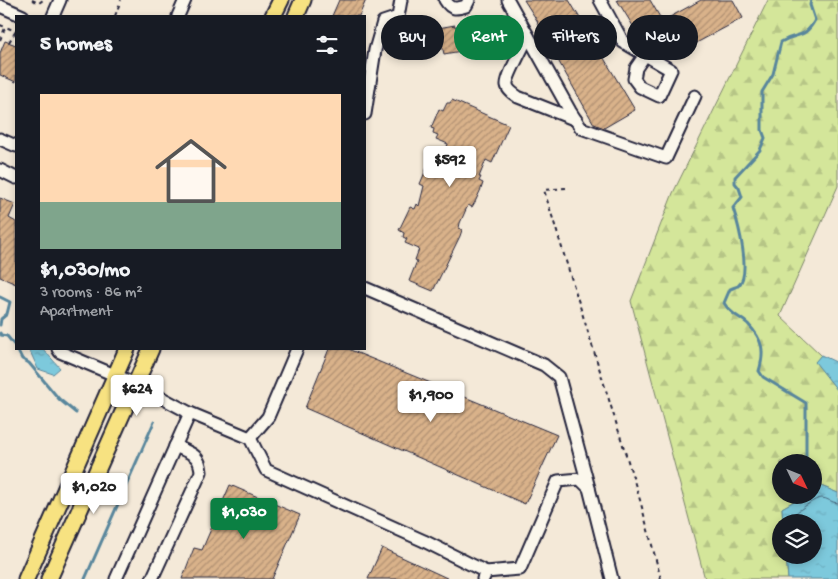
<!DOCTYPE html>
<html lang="en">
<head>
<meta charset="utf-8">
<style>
	:root { --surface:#171b24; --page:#20242c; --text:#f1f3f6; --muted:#9ea1a6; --line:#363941; --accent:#0b8043 }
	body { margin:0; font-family:"Gochi Hand",sans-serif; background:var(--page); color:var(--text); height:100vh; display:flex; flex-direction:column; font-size:19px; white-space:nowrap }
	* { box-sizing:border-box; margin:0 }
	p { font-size:16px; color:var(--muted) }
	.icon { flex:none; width:28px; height:28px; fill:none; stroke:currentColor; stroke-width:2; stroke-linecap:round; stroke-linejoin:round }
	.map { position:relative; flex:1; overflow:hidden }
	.panel { position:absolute; left:15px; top:15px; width:351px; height:335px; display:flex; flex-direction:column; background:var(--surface); border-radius:0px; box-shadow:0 2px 8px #0003 }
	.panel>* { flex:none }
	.hud { position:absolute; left:381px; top:15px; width:381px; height:45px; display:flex; gap:10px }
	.needle { width:32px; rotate:133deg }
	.buttons { position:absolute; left:772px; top:454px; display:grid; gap:10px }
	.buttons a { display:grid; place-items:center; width:50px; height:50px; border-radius:50%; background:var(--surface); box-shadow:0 2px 8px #0003; font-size:25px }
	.price { position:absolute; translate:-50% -42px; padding:0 11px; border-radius:5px; background:#fff; color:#222; font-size:16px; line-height:32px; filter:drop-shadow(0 1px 2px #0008) }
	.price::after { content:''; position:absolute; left:50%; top:30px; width:15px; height:11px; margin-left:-8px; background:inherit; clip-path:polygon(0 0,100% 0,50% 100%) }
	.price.active { background:var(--accent); color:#fff }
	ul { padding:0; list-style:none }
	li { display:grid; align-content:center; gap:10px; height:265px; padding:0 25px }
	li+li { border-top:1px solid var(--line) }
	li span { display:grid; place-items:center; height:155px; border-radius:0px; color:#555 }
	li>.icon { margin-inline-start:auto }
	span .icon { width:90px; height:90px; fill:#fffc; stroke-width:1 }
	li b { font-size:21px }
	h2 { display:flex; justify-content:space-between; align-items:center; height:60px; padding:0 25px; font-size:21px }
	.chip { padding:0 18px; border-radius:22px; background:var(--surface); box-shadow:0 2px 8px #0003; font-size:18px; line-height:45px }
	.chip.active { background:var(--accent); color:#fff }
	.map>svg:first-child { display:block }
	.forest { fill:url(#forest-firs); stroke:#7b846a }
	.water { fill:url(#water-ripples); stroke:#59869c }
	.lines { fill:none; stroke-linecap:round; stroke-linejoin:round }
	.shore { stroke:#46657b; stroke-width:1 }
	.stream { stroke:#59869c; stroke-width:3 }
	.building { fill:url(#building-hatch); stroke:#22223b }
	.minor-casing { stroke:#22223b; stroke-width:15 }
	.major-casing { stroke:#22223b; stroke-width:19 }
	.path { stroke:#22223b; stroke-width:2; stroke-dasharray:4 4; stroke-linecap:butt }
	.minor { stroke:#fbf7ec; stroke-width:11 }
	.major { stroke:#f7e281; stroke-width:15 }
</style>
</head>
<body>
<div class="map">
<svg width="838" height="579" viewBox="0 0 838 579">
	<defs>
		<pattern id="forest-firs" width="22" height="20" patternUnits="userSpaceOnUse" patternTransform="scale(1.25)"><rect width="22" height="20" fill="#d4e69a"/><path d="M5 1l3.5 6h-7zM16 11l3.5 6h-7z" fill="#b6c586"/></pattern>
		<pattern id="water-ripples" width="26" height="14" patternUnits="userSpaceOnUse" patternTransform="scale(1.25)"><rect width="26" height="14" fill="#7dc9dc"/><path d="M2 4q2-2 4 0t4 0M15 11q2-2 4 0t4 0" fill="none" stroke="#6cacbe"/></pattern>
		<pattern id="building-hatch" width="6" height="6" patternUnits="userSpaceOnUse" patternTransform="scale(1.25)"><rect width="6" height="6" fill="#d9b28a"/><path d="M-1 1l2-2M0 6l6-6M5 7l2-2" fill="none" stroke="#b09072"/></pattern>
	</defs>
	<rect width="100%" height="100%" fill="#f4e9d8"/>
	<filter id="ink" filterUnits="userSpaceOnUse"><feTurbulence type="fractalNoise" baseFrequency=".02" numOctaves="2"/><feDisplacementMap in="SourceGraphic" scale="10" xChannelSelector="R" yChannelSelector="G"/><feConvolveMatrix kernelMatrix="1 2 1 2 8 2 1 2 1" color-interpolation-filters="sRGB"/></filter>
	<g filter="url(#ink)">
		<path class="forest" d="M768,0H838V186L780,316L821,355L816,362L838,391V493L821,486L814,490V462H781V495H805L782,508L783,522H781V555H786L788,579H705L631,301L673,193Z"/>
		<g class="water">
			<path d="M29,349H43L60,368L53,374L38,369Z"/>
			<path d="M821,355L838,363V391L815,362Z"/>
			<path d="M821,486L838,493V579H788L786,555H814V522H783L782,508L805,495H814V490Z"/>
		</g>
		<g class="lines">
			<path class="shore" d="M794,522V514C802,509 814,498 822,498C827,498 832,503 838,503"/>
			<g class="stream">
				<path d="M0,297L10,302L7,314L1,319L0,325"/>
				<path d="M0,333L1,335L7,336L16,347"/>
				<path d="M17,349L22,359L29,363L59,399L76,413"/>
				<path d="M806,462V403L763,377L759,371C765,351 763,340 748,324C739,316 731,315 724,303L730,289C731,289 737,286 738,286C752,275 738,223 733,208L742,197L739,188L735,183V177L760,150L765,138L762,130V92L773,74L781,42C797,32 804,40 815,20L810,5L811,0"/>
				<path d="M85,579L154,422"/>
			</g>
		</g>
		<g class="building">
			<path d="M339,0H366L359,16H332Z"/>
			<path d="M524,0H569L635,110L604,128L594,124L537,23L538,22Z"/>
			<path d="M617,0H650L661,19L638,34Z"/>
			<path d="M701,0H733L743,18L685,49L668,18Z"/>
			<path d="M497,22L501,44L444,54L438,28L455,25V27Z"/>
			<path d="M5,41L16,45V82L0,75V53Z"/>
			<path d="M452,100L509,125L492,163L486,160L479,177H481L479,181L483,183L481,189L475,202L472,207L468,205L460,223L459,228L462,230L460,236L433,291L409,281L417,261L415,260L419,249L405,243L407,239L403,237L404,233L399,230L410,207L415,209L417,204L419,206L424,186L420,184L430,160L435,163L437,159L442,160L448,144L436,139L438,135L433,133L434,129L431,128L439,109L443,111L447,103H450Z"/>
			<path d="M0,198L15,204L9,218L16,222V284L0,277Z"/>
			<path d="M329,349H348L557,435L525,504L305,408Z"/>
			<path d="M230,485L300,515L272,579H182L194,548L202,550Z"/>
			<path d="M382,548L449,579H368Z"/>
		</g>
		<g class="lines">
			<g class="minor-casing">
				<g id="minor">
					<path d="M445,0C451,10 456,9 466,6L469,0"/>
					<path d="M508,0L570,111L581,128L666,158L695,96"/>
					<path d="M600,0L623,42L671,70L659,96L640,87L634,79L636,68L645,55"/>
					<path d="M0,6L23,16"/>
					<path d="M53,16L60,0"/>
					<path d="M178,16L185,0"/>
					<path d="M528,36C524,46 506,77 507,85C508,91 514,94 518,97L576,120"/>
					<path d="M365,114L375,50L383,22L398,17L401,0"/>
					<path d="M0,139L16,146"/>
					<path d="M0,170L16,178"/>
					<path d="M365,288L544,365L559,377L589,488"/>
					<path d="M58,349L60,352L136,384L190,413L250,438L266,470L424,541L486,572L483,579"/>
					<path d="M250,438L268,417L297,349"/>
					<path d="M486,572L520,569L558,481L580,479L589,488L612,579"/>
					<path d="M116,579L190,413"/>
					<path d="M152,579L201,472C200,454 190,453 175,446"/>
				</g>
			</g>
			<g class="major-casing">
				<g id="major">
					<path d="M273,16L281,0"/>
					<path d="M296,16L303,0"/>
					<path d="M26,579L127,349"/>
					<path d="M49,579L151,349"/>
				</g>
			</g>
			<g class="path">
				<path d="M32,0L39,3L43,0"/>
				<path d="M115,16L121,0"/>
				<path d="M0,25L16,31"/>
				<path d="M0,40L5,28"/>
				<path d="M9,42L16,31"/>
				<path d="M566,188L544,190L640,500L661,579"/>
			</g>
			<use href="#minor" class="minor"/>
			<use href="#major" class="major"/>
		</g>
	</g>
</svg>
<div class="buttons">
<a><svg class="needle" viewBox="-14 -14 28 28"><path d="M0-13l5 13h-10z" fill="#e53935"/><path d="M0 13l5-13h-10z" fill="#9ea1a6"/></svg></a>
<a><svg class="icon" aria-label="layers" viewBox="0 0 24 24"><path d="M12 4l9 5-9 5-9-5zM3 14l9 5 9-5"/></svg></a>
</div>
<b class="price" style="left:450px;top:188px">$592</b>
<b class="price" style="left:137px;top:417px">$624</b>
<b class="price" style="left:431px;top:423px">$1,900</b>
<b class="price" style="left:94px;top:515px">$1,020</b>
<b class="price active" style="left:244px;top:540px">$1,030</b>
<div class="hud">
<a class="chip">Buy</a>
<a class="chip active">Rent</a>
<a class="chip">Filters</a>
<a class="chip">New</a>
</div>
<section class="panel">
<h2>5 homes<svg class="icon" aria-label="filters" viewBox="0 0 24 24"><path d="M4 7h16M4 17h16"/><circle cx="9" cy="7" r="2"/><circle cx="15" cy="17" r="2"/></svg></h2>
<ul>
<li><span style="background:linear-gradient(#ffd9b3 70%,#7fa58c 0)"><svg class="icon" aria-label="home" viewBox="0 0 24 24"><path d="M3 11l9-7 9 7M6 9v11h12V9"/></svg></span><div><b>$1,030/mo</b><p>3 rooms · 86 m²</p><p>Apartment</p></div></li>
</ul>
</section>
</div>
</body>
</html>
